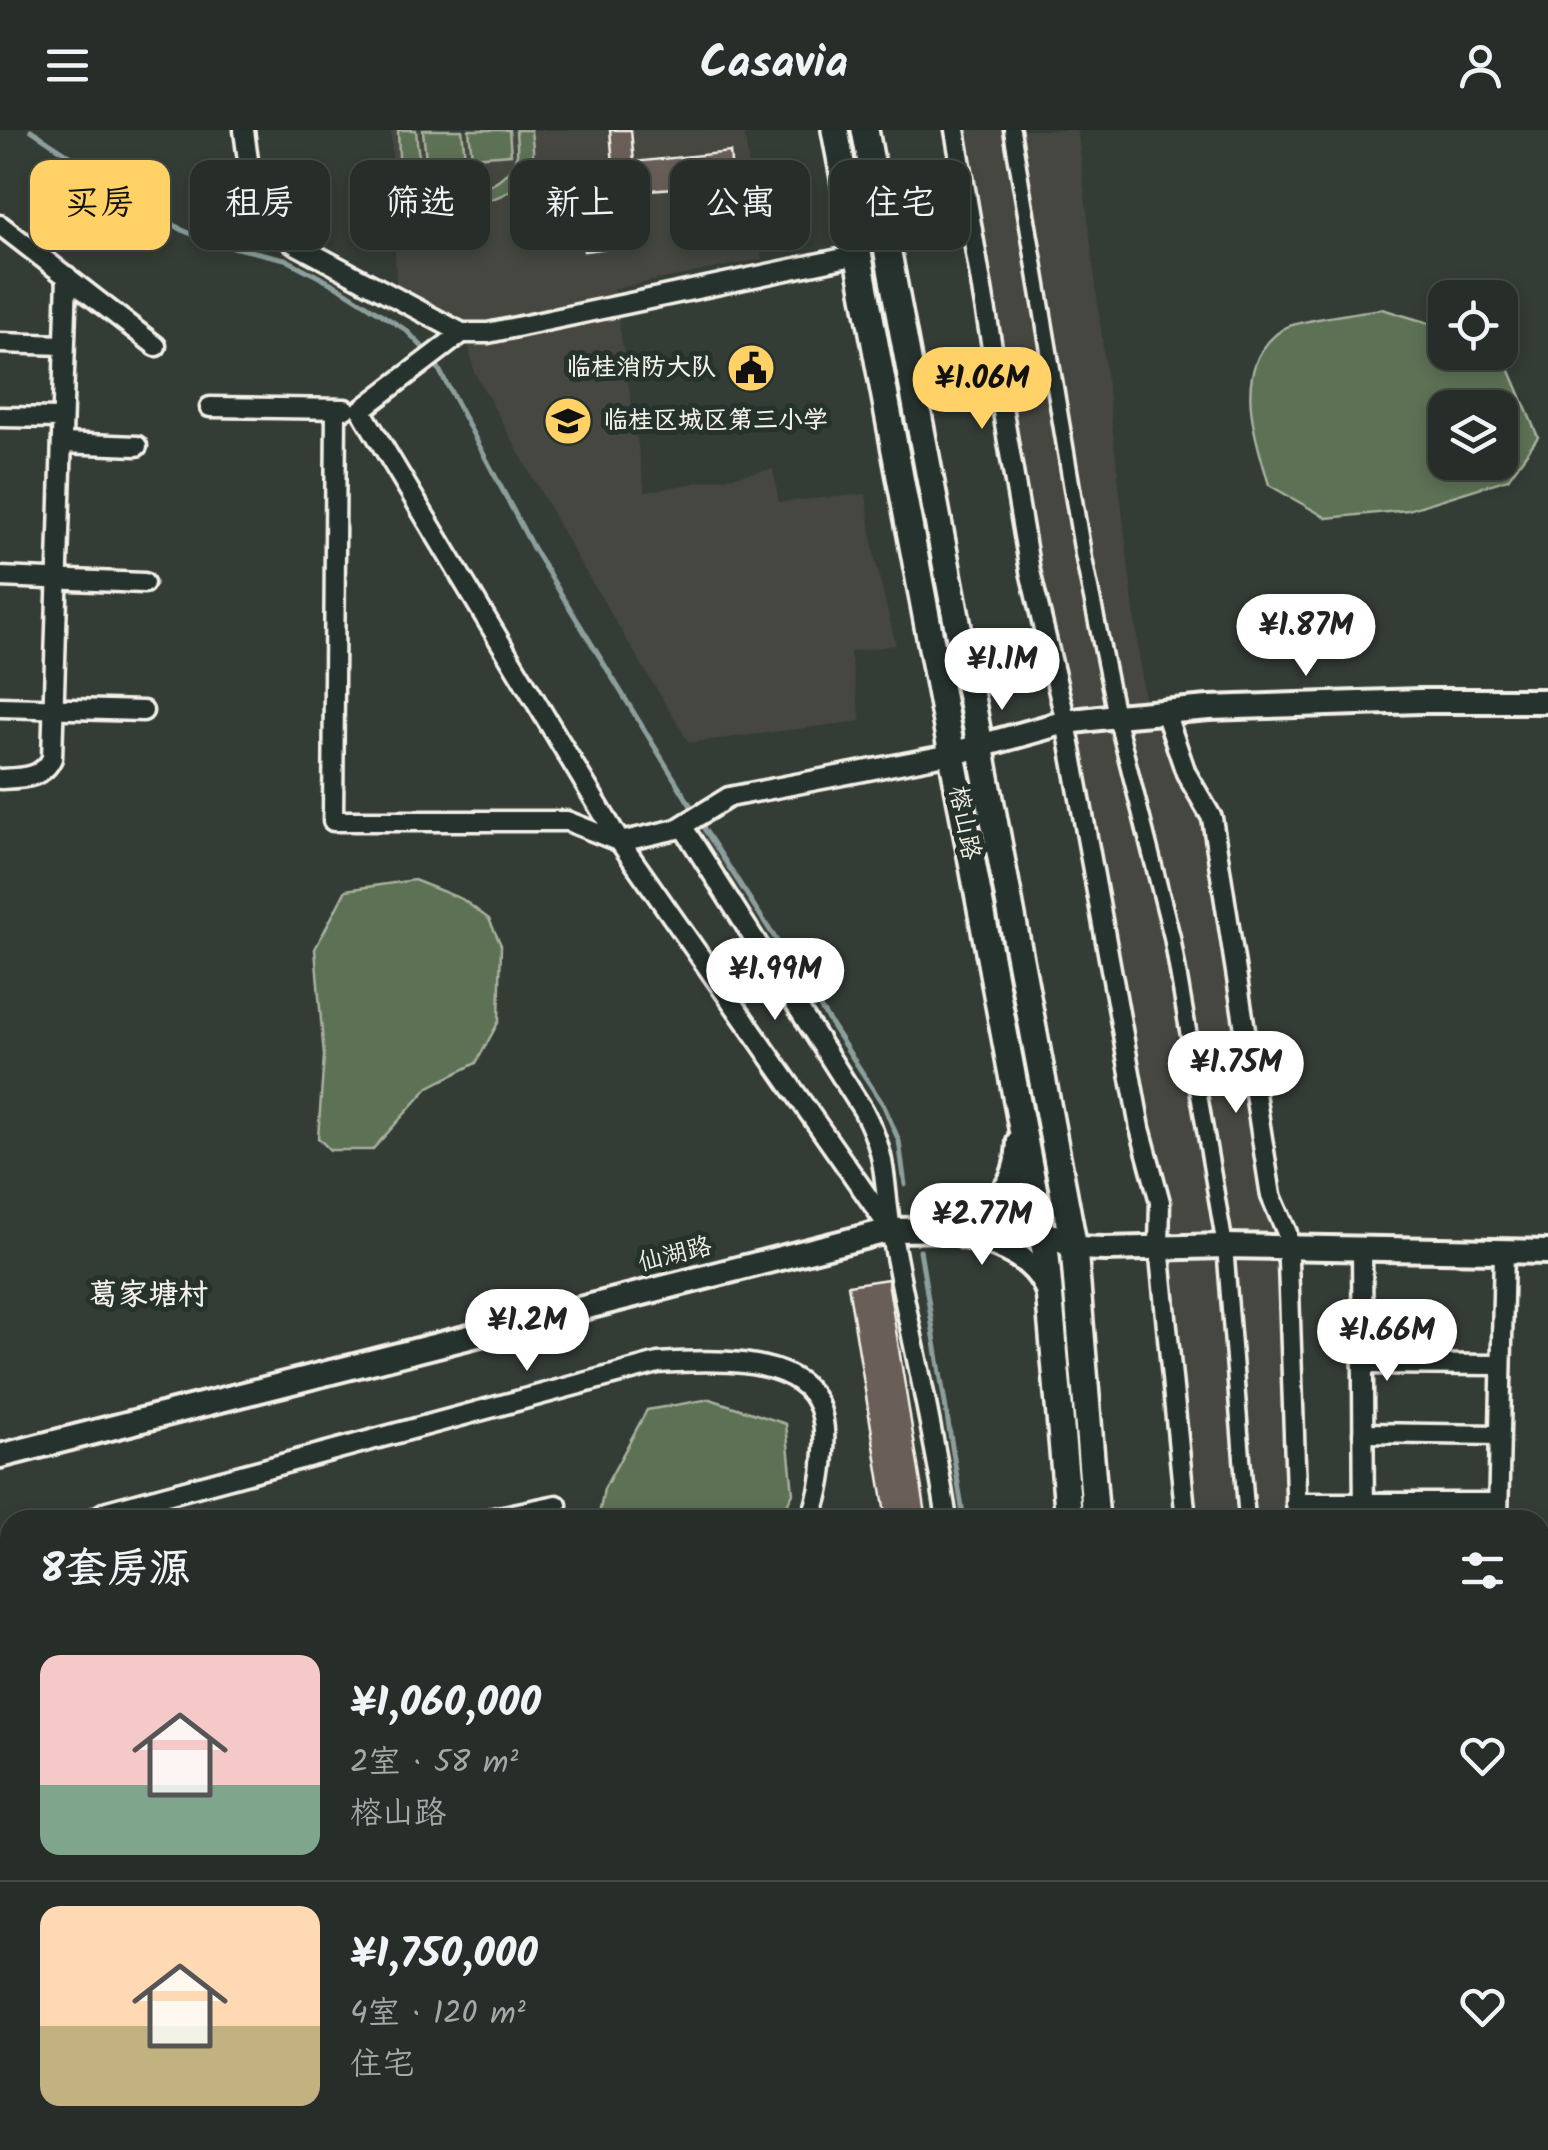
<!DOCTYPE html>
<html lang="zh">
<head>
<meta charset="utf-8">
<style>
	:root { --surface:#272d28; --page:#2f3530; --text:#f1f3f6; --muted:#a4a8a8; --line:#434945; --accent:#ffd166 }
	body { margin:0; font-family:Kalam,"LXGW WenKai TC",sans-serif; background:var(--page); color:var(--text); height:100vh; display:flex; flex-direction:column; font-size:38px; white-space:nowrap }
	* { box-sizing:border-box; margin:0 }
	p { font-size:32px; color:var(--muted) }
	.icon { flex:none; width:55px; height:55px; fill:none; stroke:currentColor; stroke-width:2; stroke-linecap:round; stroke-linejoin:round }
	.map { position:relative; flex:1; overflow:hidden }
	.panel { position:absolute; left:0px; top:1380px; width:1550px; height:640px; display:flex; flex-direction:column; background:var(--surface); border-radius:30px 30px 0 0; box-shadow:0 5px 15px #0003,0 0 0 2px var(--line) }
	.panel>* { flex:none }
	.top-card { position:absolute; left:30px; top:30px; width:1000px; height:90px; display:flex; gap:20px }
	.tools { position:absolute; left:1428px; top:150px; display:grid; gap:20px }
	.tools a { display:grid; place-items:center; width:90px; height:90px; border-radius:20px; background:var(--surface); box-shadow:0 5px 15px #0003,0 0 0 2px var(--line); font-size:50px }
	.price { position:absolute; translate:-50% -85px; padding:0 22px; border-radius:35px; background:#fff; color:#222; font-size:32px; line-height:65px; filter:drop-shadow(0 2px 5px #0008) }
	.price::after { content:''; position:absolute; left:50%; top:60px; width:30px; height:22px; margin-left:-15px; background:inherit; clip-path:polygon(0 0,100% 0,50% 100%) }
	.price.current { background:var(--accent); color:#111 }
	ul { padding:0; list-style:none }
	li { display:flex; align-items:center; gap:30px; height:250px; padding:0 40px }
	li+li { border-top:2px solid var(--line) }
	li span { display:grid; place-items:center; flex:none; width:280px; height:200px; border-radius:20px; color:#555 }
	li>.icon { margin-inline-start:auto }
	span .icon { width:120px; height:120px; fill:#fffc; stroke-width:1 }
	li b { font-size:42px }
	h2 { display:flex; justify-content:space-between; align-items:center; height:120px; padding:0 40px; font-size:42px }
	.chip { padding:0 35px; border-radius:20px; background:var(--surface); box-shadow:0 5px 15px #0003,0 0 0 2px var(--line); font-size:35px; line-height:90px }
	.chip.current { background:var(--accent); color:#111 }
	header { display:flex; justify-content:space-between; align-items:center; height:130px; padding:0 40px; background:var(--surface); font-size:45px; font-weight:700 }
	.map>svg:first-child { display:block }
	.built { fill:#444640 }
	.green { fill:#5d7154; stroke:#a8b19e; stroke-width:2.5; fill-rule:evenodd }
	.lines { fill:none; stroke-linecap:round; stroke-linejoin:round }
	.stream { stroke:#8c9f9d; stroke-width:5 }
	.building { fill:#6a5e58; stroke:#f4f1e8; stroke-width:2.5 }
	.pedestrian-casing { stroke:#f4f1e8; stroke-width:21 }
	.minor-casing { stroke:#f4f1e8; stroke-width:25 }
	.tertiary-casing { stroke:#f4f1e8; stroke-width:30 }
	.secondary-casing { stroke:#f4f1e8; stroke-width:32 }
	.pedestrian { stroke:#26332d; stroke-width:14 }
	.minor { stroke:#26332d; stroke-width:18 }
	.tertiary { stroke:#26332d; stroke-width:22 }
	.secondary { stroke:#26332d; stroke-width:25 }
	.labels { text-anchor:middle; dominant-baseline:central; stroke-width:10; stroke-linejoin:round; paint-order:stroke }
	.poi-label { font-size:25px; font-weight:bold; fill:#f4f1e8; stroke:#26332d; text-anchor:end }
	.street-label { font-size:25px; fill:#f4f1e8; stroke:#26332d }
	.quarter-label { font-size:30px; font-weight:bold; fill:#f4f1e8; stroke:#26332d }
</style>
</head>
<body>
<header><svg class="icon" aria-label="menu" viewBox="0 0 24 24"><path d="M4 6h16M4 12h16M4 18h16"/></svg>Casavia<svg class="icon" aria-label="person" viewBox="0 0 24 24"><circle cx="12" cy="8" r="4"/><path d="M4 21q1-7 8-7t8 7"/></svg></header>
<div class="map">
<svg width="1548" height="2020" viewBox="0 0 1548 2020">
	<rect width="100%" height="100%" fill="#343c36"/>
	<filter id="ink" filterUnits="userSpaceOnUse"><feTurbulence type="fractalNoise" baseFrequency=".01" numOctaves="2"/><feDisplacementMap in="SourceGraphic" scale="20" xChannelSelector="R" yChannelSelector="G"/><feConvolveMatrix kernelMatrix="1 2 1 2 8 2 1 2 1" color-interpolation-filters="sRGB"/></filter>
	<g filter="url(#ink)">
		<g class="built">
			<path d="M391,0H744L762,129L614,159L645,362L773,339L779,372L866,364L875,429L896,515L850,522L861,591L689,613L579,431L474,242L465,197L396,153Z"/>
			<path d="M955,0H1077L1078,4L1146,583L1165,582L1205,673L1284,1094L1297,1390H1186L1159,1116Z"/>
			<path d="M1274,2010H1453L1451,2020H1277Z"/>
		</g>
		<g class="green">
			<path d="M398,0H416C417,10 417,23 421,32C438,73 505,67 517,24C518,17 516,8 516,0H531C531,7 534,17 533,24C527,76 447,88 418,52L400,53Z"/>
			<path d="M423,0H462L465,27L426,30Z"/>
			<path d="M469,0H509L511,24L472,27Z"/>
			<path d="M1382,179L1445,198V222H1500V217L1538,307L1508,349L1408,380L1327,388L1269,355C1255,305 1229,235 1283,199C1297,190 1362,182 1382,179ZM1445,278H1500V332H1445Z"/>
			<path d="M414,750L462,769L489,789L501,815L499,891L476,933L429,957L372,1020H330L318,1008L324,926L315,819L346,760Z"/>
			<path d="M710,1269L786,1294L793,1363L779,1390H598L604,1359L647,1280Z"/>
		</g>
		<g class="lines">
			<g class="stream">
				<path d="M31,0L182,100L211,112L285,129L340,158L406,200L433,228L533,418L694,681"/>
				<path d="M703,697L884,976L899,1011L905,1055"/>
				<path d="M920,1120L964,1390"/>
				<path d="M860,2020L863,2010"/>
			</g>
		</g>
		<g class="building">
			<path d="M610,0H631L634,32L730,22L733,54L604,63L609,118L584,121L578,65L570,66L568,38L613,34Z"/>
			<path d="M888,1149V1151L927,1390H886L848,1155Z"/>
		</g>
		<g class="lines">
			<g class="pedestrian-casing">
				<g id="pedestrian">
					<path d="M1012,0L1083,424L1116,586L1172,807L1225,1116L1247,1390"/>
					<path d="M1377,2010L1381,2020"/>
				</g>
			</g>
			<g class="minor-casing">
				<g id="minor">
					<path d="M244,0C250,45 252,88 295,114L462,203H488L858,125"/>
					<path d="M955,0L1030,441L1066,592L1140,998L1160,1072L1159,1116L1186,1390"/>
					<path d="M0,95L156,216"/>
					<path d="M462,203L361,280L620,712L891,1100"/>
					<path d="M0,213L64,215"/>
					<path d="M210,277L345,279"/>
					<path d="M336,279L333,691H567L620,712L677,699L729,667L951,624"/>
					<path d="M0,287L62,288"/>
					<path d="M62,313L137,316"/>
					<path d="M0,447L144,453"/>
					<path d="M0,577L143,581"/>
					<path d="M1165,582L1186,643L1212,688L1271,1066L1287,1103L1297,1390"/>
					<path d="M0,649C20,648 43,649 52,628L67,146"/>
					<path d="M683,697L863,980C890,1031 882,1052 892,1105C909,1200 933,1294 947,1390"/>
					<path d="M1362,1118L1364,1390"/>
					<path d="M1363,1234L1499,1235"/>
					<path d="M1363,1303L1499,1305"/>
					<path d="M1296,1373H1497"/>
					<path d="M92,1390L107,1381L658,1233C702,1230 791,1224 816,1270C825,1285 825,1306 824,1322C823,1346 819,1369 810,1390"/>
					<path d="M484,1390L557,1375"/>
					<path d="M1498,1390L1504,1121"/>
					<path d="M1540,1459L1548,1450"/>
					<path d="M1540,1711L1548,1685"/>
					<path d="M0,1987L10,1989"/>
					<path d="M157,2010L221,2018"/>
					<path d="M1274,2010L1277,2020"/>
					<path d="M60,2020L65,2010"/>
					<path d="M841,2020L845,2010"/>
					<path d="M1451,2020L1453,2010"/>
				</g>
			</g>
			<g class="tertiary-casing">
				<g id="tertiary">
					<path d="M951,624L1066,592L1116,586L1209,578L1420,571H1548"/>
					<path d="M945,1094C992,1075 1017,1066 1019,1011"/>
					<path d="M964,1106C998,1113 1036,1127 1048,1163"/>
					<path d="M0,1326L891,1100L1038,1098L1074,1118L1105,1119L1225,1116L1548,1122"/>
				</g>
			</g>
			<g class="secondary-casing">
				<g id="secondary">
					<path d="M835,0L1046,1126L1069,1390"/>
					<path d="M865,0L1074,1118L1096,1390"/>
					<path d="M1121,2010L1122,2020"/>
					<path d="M1147,2010L1148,2020"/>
				</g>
			</g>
			<use href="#pedestrian" class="pedestrian"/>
			<use href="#minor" class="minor"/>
			<use href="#tertiary" class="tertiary"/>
			<use href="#secondary" class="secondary"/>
		</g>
	</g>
	<defs>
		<g id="civic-disc" transform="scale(2.5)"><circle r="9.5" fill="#ffd166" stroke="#26332d"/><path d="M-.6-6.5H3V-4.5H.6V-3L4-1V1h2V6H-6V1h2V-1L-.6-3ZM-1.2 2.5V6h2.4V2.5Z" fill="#111"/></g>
		<g id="school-disc" transform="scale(2.5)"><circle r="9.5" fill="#ffd166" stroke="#26332d"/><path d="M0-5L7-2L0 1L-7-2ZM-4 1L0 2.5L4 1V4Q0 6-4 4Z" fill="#111"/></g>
	</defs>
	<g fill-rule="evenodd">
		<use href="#civic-disc" x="751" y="238"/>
		<use href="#school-disc" x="568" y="291"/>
	</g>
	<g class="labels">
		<g class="poi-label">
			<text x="716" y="238">临桂消防大队</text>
			<text x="603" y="291" text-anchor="start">临桂区城区第三小学</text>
		</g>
		<g class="street-label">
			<text transform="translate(964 693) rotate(79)">榕山路</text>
			<text transform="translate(675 1125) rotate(-14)">仙湖路</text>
		</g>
		<g class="quarter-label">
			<text x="148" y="1166">葛家塘村</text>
		</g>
	</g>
</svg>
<div class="tools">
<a><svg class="icon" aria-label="locate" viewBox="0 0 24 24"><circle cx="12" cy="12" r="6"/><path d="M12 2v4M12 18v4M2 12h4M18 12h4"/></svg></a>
<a><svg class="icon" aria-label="layers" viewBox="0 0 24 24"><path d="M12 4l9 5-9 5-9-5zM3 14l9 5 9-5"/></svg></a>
</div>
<b class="price current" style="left:982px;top:302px">¥1.06M</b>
<b class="price" style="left:1306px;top:549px">¥1.87M</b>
<b class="price" style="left:1002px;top:583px">¥1.1M</b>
<b class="price" style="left:775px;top:893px">¥1.99M</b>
<b class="price" style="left:1236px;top:986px">¥1.75M</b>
<b class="price" style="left:982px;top:1138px">¥2.77M</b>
<b class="price" style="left:527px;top:1244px">¥1.2M</b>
<b class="price" style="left:1387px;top:1254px">¥1.66M</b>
<div class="top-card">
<a class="chip current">买房</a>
<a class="chip">租房</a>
<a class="chip">筛选</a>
<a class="chip">新上</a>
<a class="chip">公寓</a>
<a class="chip">住宅</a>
</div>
<section class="panel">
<h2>8套房源<svg class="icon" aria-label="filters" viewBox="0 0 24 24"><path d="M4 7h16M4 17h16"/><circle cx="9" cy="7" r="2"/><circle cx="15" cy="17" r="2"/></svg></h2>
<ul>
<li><span style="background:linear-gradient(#f6c9c9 65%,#7fa58c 0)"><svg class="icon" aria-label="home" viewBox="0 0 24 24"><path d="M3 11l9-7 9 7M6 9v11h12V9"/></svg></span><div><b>¥1,060,000</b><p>2室 · 58 m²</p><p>榕山路</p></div><svg class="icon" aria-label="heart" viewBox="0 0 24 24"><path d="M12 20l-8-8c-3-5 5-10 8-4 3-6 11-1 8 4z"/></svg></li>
<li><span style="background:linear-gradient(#ffd9b3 60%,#c2b280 0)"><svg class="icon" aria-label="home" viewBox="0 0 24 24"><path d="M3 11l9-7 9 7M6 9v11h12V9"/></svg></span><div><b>¥1,750,000</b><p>4室 · 120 m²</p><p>住宅</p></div><svg class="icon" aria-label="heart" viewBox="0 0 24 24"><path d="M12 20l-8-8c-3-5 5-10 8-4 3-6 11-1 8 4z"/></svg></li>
</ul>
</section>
</div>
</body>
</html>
